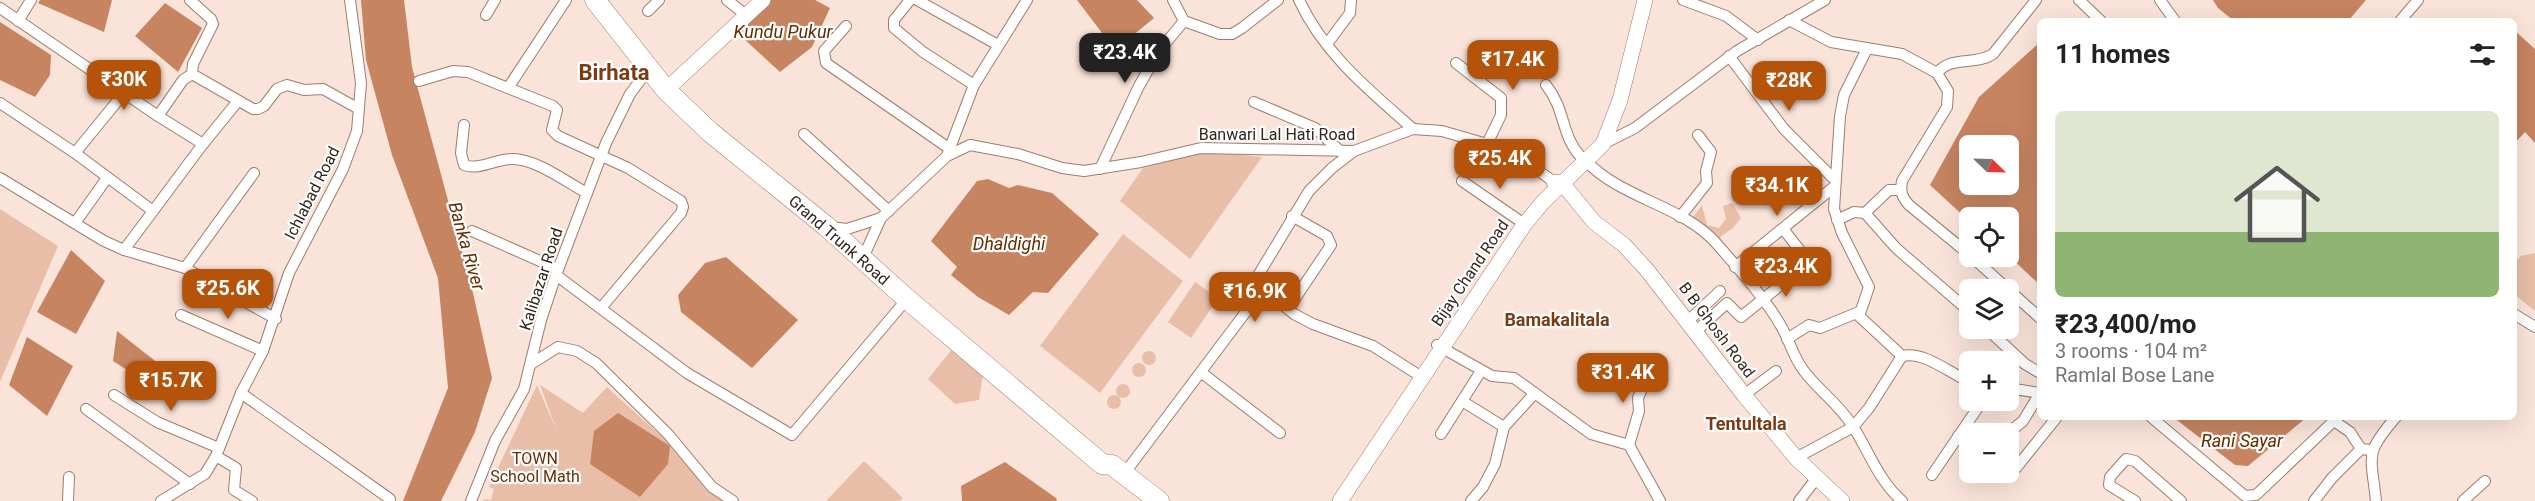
<!DOCTYPE html>
<html lang="en">
<head>
<meta charset="utf-8">
<style>
	:root { --surface:#fff; --page:#f2f2f2; --text:#222; --muted:#767676; --accent:#b45309 }
	body { margin:0; font-family:Roboto,sans-serif; background:var(--page); color:var(--text); height:100vh; display:flex; flex-direction:column; font-size:22px; white-space:nowrap }
	* { box-sizing:border-box; margin:0 }
	p { font-size:20px; color:var(--muted) }
	.icon { flex:none; width:33px; height:33px; fill:none; stroke:currentColor; stroke-width:2; stroke-linecap:round; stroke-linejoin:round }
	.map { position:relative; flex:1; overflow:hidden }
	.drawer { position:absolute; left:2037px; top:18px; width:480px; height:402px; display:flex; flex-direction:column; background:var(--surface); border-radius:9px; box-shadow:0 6px 24px #0002 }
	.drawer>* { flex:none }
	.needle { width:39px; rotate:113deg }
	.fabs { position:absolute; left:1959px; top:135px; display:grid; gap:12px }
	.fabs a { display:grid; place-items:center; width:60px; height:60px; border-radius:9px; background:var(--surface); box-shadow:0 6px 24px #0002; font-size:30px }
	.price { position:absolute; translate:-50% -51px; padding:0 14px; border-radius:12px; background:var(--accent); color:#fff; font-size:20px; line-height:39px; filter:drop-shadow(0 2px 3px #0008) }
	.price::after { content:''; position:absolute; left:50%; top:36px; width:18px; height:14px; margin-left:-9px; background:inherit; clip-path:polygon(0 0,100% 0,50% 100%) }
	.price.on { background:#222; color:#fff }
	ul { padding:0; list-style:none }
	li { display:grid; align-content:center; gap:12px; height:318px; padding:0 18px }
	li span { display:grid; place-items:center; height:186px; border-radius:9px; color:#555 }
	li>.icon { margin-inline-start:auto }
	span .icon { width:108px; height:108px; fill:#fffc; stroke-width:1 }
	li b { font-size:26px }
	h2 { display:flex; justify-content:space-between; align-items:center; height:72px; padding:0 18px; font-size:26px }
	.map>svg:first-child { display:block }
	.green { fill:#e8bea8 }
	.water { fill:#c68461; fill-rule:evenodd }
	.lines { fill:none; stroke-linecap:round; stroke-linejoin:round }
	.street-casing { stroke:#9d7d6c; stroke-width:12 }
	.secondary-casing { stroke:#9d7d6c; stroke-width:16 }
	.highway-casing { stroke:#9d7d6c; stroke-width:21 }
	.street { stroke:#fff; stroke-width:10 }
	.secondary { stroke:#fff; stroke-width:15 }
	.highway { stroke:#fff; stroke-width:20 }
	.labels { text-anchor:middle; dominant-baseline:central; stroke-width:4.5; stroke-linejoin:round; paint-order:stroke }
	.street-label { font-size:16px; fill:#32251e; stroke:#fff }
	.park-label { font-size:16px; fill:#6a2e03; stroke:#fff }
	.water-label { font-size:18px; font-style:italic; fill:#672b00; stroke:#fff }
	.neighbourhood-label { font-size:18px; font-weight:bold; fill:#7a3b15; stroke:#fff }
	.district-label { font-size:22px; font-weight:bold; fill:#7a3b15; stroke:#fff }
</style>
</head>
<body>
<div class="map">
<svg width="2535" height="501" viewBox="0 0 2535 501">
	<rect width="100%" height="100%" fill="#fae4da"/>
	<g class="green">
		<path d="M1205,151L1262,157L1190,259L1120,201L1143,168Z"/>
		<path d="M1732,203L1741,218L1733,228L1720,237L1724,246L1691,220L1702,205L1707,225L1719,228L1726,219L1723,206Z"/>
		<path d="M0,209L58,246L0,382Z"/>
		<path d="M1123,234L1183,281L1100,393L1040,346Z"/>
		<path d="M2535,253V311L2514,294V262L2521,256Z"/>
		<path d="M1195,282L1218,298L1191,338L1168,322Z"/>
		<path d="M953,348L983,374L979,400L955,404L928,379Z"/>
		<circle cx="1149" cy="358" r="7"/>
		<circle cx="1139" cy="370" r="7"/>
		<circle cx="1123" cy="391" r="7"/>
		<path d="M537,385L557,431L540,385L583,413L607,387L733,501H483L484,499L491,500L494,489L489,487Z"/>
		<circle cx="1114" cy="402" r="7"/>
		<path d="M864,461L903,498L900,501H826Z"/>
	</g>
	<g class="water">
		<path d="M40,0H112L104,32L38,3Z"/>
		<path d="M361,0H404L412,67L473,293L492,378L475,432L441,501H403L448,388L438,278L392,155L366,60Z"/>
		<path d="M763,0H815L830,8L812,47L780,72L732,28Z"/>
		<path d="M1077,0H1137L1154,18L1115,50Z"/>
		<path d="M2213,0H2366L2348,21H2234L2218,8Z"/>
		<path d="M165,3L202,28L178,72L135,36Z"/>
		<path d="M0,22L51,55L50,75L35,97L0,80Z"/>
		<path d="M2514,30L2535,49V143L2525,132L2514,144Z"/>
		<path d="M2040,42V285L2009,256L2008,218H1970L1969,221L1930,185L1979,97ZM1970,146H2008V184H1970Z"/>
		<path d="M988,179L1009,188L1018,185L1052,193L1099,234L1048,293L1033,292L1009,315L978,297L951,275L957,267L931,241L977,181Z"/>
		<path d="M71,250L105,281L76,334L37,312Z"/>
		<path d="M726,257L798,320L752,368L681,312L678,295L705,263Z"/>
		<path d="M117,331L159,364L150,385L113,361Z"/>
		<path d="M27,337L73,366L47,416L9,385Z"/>
		<path d="M618,413L670,446L668,464L640,497L590,464L594,431Z"/>
		<path d="M2173,417H2307L2248,466L2235,465Z"/>
		<path d="M1005,462L1056,498L1057,501H962L961,486Z"/>
	</g>
	<g class="lines">
		<g class="street-casing">
			<g id="street">
				<path d="M190,0L211,19L213,24L193,64L192,74"/>
				<path d="M727,0L746,15"/>
				<path d="M910,0L894,20V28L923,52L974,85"/>
				<path d="M917,0L998,45"/>
				<path d="M1173,0L1184,21L1220,34H1232L1242,28L1278,0"/>
				<path d="M1299,0C1324,54 1369,90 1413,129"/>
				<path d="M1683,0L1726,16L1758,40"/>
				<path d="M2079,0L2101,21"/>
				<path d="M2160,0L2175,21"/>
				<path d="M0,8L158,116L203,144L238,101"/>
				<path d="M648,11L659,0"/>
				<path d="M486,15L495,0"/>
				<path d="M1789,20L1831,42L1902,54L1937,73L1948,91L1947,107L1902,181C1900,192 1902,197 1909,205L1970,255"/>
				<path d="M18,21L31,0"/>
				<path d="M2400,21L2418,0"/>
				<path d="M846,26L824,51L826,63L950,149"/>
				<path d="M1327,44L1350,13L1351,0"/>
				<path d="M1867,49L1844,95L1840,116L1834,209L1842,233L1869,287L1859,316L1902,356C1925,351 1949,373 1970,382"/>
				<path d="M1729,56L1784,129L1835,180"/>
				<path d="M1456,63L1501,98V115L1487,144"/>
				<path d="M1937,73C1952,55 1975,66 1993,54L2036,0"/>
				<path d="M419,81L453,71L468,72L553,106L557,110L552,130L558,136L628,168L681,201L683,207L681,213L601,308"/>
				<path d="M1546,85C1566,110 1561,136 1581,157"/>
				<path d="M508,88L566,0"/>
				<path d="M1254,102L1315,128L1340,151"/>
				<path d="M0,103L75,153L153,211"/>
				<path d="M158,116L183,80L192,74L253,109H258L264,106L277,89L287,85L304,90L323,89L359,109"/>
				<path d="M464,125L461,153L464,165C480,171 497,158 514,159C538,160 566,182 587,193"/>
				<path d="M804,134L889,211"/>
				<path d="M1603,144L1635,128L1737,51L1825,0"/>
				<path d="M75,153L124,93"/>
				<path d="M948,153L974,85L1027,0"/>
				<path d="M1586,161C1622,199 1682,205 1716,243C1737,267 1766,299 1781,326C1790,341 1793,357 1804,371C1819,391 1837,402 1852,425C1869,451 1878,480 1902,501"/>
				<path d="M1100,169L1139,86L1159,51L1184,21"/>
				<path d="M0,178L104,241L124,250L203,144"/>
				<path d="M1462,181L1520,221"/>
				<path d="M1865,213L1896,248L1970,312"/>
				<path d="M1680,217L1707,183L1706,171L1711,152L1698,135"/>
				<path d="M1837,220L1854,212L1865,213L1889,190H1900"/>
				<path d="M75,223L107,178"/>
				<path d="M830,227L847,229L881,218"/>
				<path d="M472,231L558,269"/>
				<path d="M124,250L185,268L276,319"/>
				<path d="M1971,256L2040,318"/>
				<path d="M863,258L881,218L947,156L970,145L1018,154L1062,168L1084,171L1141,162L1201,148L1354,151L1413,129L1442,131L1487,144L1528,163L1554,182"/>
				<path d="M1735,267L1835,186"/>
				<path d="M185,268L254,173"/>
				<path d="M556,275L687,373L792,435L907,299"/>
				<path d="M1255,282L1294,314L1313,324L1373,346L1417,374"/>
				<path d="M1288,309L1331,245L1327,236L1292,216"/>
				<path d="M2514,314L2535,327"/>
				<path d="M181,315L263,351"/>
				<path d="M1687,322L1720,291"/>
				<path d="M1986,328L2025,364L2040,373"/>
				<path d="M1695,332L1727,303L1741,317L1809,262L1784,230"/>
				<path d="M1787,339L1809,325L1820,328L1859,312"/>
				<path d="M1437,345L1492,376L1514,378L1591,434L1629,445L1660,501"/>
				<path d="M531,364L558,347L577,351L596,363L668,434L712,487L733,501"/>
				<path d="M1202,373L1280,433"/>
				<path d="M2008,388L2040,393"/>
				<path d="M241,393L390,499"/>
				<path d="M114,395L157,422L219,448"/>
				<path d="M1744,395L1776,371"/>
				<path d="M1462,401L1504,427"/>
				<path d="M86,409L190,484"/>
				<path d="M2151,417L2245,496L2256,495L2338,417"/>
				<path d="M2334,421L2350,432L2361,449"/>
				<path d="M1441,434L1481,371"/>
				<path d="M2007,434L2023,421L2040,393"/>
				<path d="M1958,436L1970,444"/>
				<path d="M1629,445L1639,411L1638,398L1648,375"/>
				<path d="M216,456L236,468L234,490L252,501"/>
				<path d="M1796,458L1853,427L1869,408L1902,356"/>
				<path d="M2008,470L2016,468L2057,417"/>
				<path d="M1124,474L1248,309L1242,302L1309,191L1332,168L1354,151"/>
				<path d="M1932,475L1983,400"/>
				<path d="M68,501L69,477"/>
				<path d="M161,501L205,474L216,456L241,393L263,351L289,273L343,169L357,131L361,83L350,0"/>
				<path d="M471,501L495,441L524,389L541,320L556,275L606,143L630,94L648,70"/>
				<path d="M1471,501L1483,487L1495,464L1504,427L1535,393"/>
				<path d="M1799,501L1816,479"/>
				<path d="M2135,501L2109,485L2110,477L2126,459L2135,461L2181,501"/>
				<path d="M2314,501L2332,478L2361,449L2371,450"/>
				<path d="M2376,501C2371,454 2364,454 2396,417"/>
				<path d="M2463,501L2485,481"/>
			</g>
		</g>
		<g class="secondary-casing">
			<g id="secondary">
				<path d="M666,90L763,0"/>
				<path d="M1554,182L1562,183L1594,222L1624,245L1647,270L1744,395L1796,458L1842,501"/>
				<path d="M1340,501L1524,225L1543,202L1603,144L1620,100L1645,0"/>
			</g>
		</g>
		<g class="highway-casing">
			<path id="highway" d="M595,0L666,90L710,132L826,226L907,299L1102,464L1112,465L1159,501"/>
		</g>
		<use href="#street" class="street"/>
		<use href="#secondary" class="secondary"/>
		<use href="#highway" class="highway"/>
	</g>
	<g class="labels">
		<g class="street-label">
			<text x="1277" y="134">Banwari Lal Hati Road</text>
			<text transform="translate(312 193) rotate(-63)">Ichlabad Road</text>
			<text transform="translate(839 240) rotate(41)">Grand Trunk Road</text>
			<text transform="translate(1470 273) rotate(-56)">Bijay Chand Road</text>
			<text transform="translate(541 279) rotate(-72)">Kalibazar Road</text>
			<text transform="translate(1717 330) rotate(53)">B B Ghosh Road</text>
		</g>
		<g class="park-label">
			<text x="535" y="458">TOWN<tspan x="535" dy="18">School Math</tspan></text>
		</g>
		<g class="water-label">
			<text x="783" y="31">Kundu Pukur</text>
			<text x="1009" y="243">Dhaldighi</text>
			<text transform="translate(467 246) rotate(74)">Banka River</text>
			<text x="2242" y="440">Rani Sayar</text>
		</g>
		<g class="neighbourhood-label">
			<text x="1557" y="319">Bamakalitala</text>
			<text x="1746" y="423">Tentultala</text>
		</g>
		<g class="district-label">
			<text x="614" y="72">Birhata</text>
		</g>
	</g>
</svg>
<div class="fabs">
<a><svg class="needle" viewBox="-14 -14 28 28"><path d="M0-13l5 13h-10z" fill="#e53935"/><path d="M0 13l5-13h-10z" fill="#767676"/></svg></a>
<a><svg class="icon" aria-label="locate" viewBox="0 0 24 24"><circle cx="12" cy="12" r="6"/><path d="M12 2v4M12 18v4M2 12h4M18 12h4"/></svg></a>
<a><svg class="icon" aria-label="layers" viewBox="0 0 24 24"><path d="M12 4l9 5-9 5-9-5zM3 14l9 5 9-5"/></svg></a>
<a>+</a>
<a>−</a>
</div>
<b class="price on" style="left:1125px;top:84px">₹23.4K</b>
<b class="price" style="left:1513px;top:91px">₹17.4K</b>
<b class="price" style="left:124px;top:111px">₹30K</b>
<b class="price" style="left:1789px;top:112px">₹28K</b>
<b class="price" style="left:1500px;top:190px">₹25.4K</b>
<b class="price" style="left:1777px;top:217px">₹34.1K</b>
<b class="price" style="left:1786px;top:298px">₹23.4K</b>
<b class="price" style="left:228px;top:320px">₹25.6K</b>
<b class="price" style="left:1255px;top:323px">₹16.9K</b>
<b class="price" style="left:1623px;top:404px">₹31.4K</b>
<b class="price" style="left:171px;top:412px">₹15.7K</b>
<section class="drawer">
<h2>11 homes<svg class="icon" aria-label="filters" viewBox="0 0 24 24"><path d="M4 7h16M4 17h16"/><circle cx="9" cy="7" r="2"/><circle cx="15" cy="17" r="2"/></svg></h2>
<ul>
<li><span style="background:linear-gradient(#dfe7d0 65%,#8fb573 0)"><svg class="icon" aria-label="home" viewBox="0 0 24 24"><path d="M3 11l9-7 9 7M6 9v11h12V9"/></svg></span><div><b>₹23,400/mo</b><p>3 rooms · 104 m²</p><p>Ramlal Bose Lane</p></div></li>
</ul>
</section>
</div>
</body>
</html>
